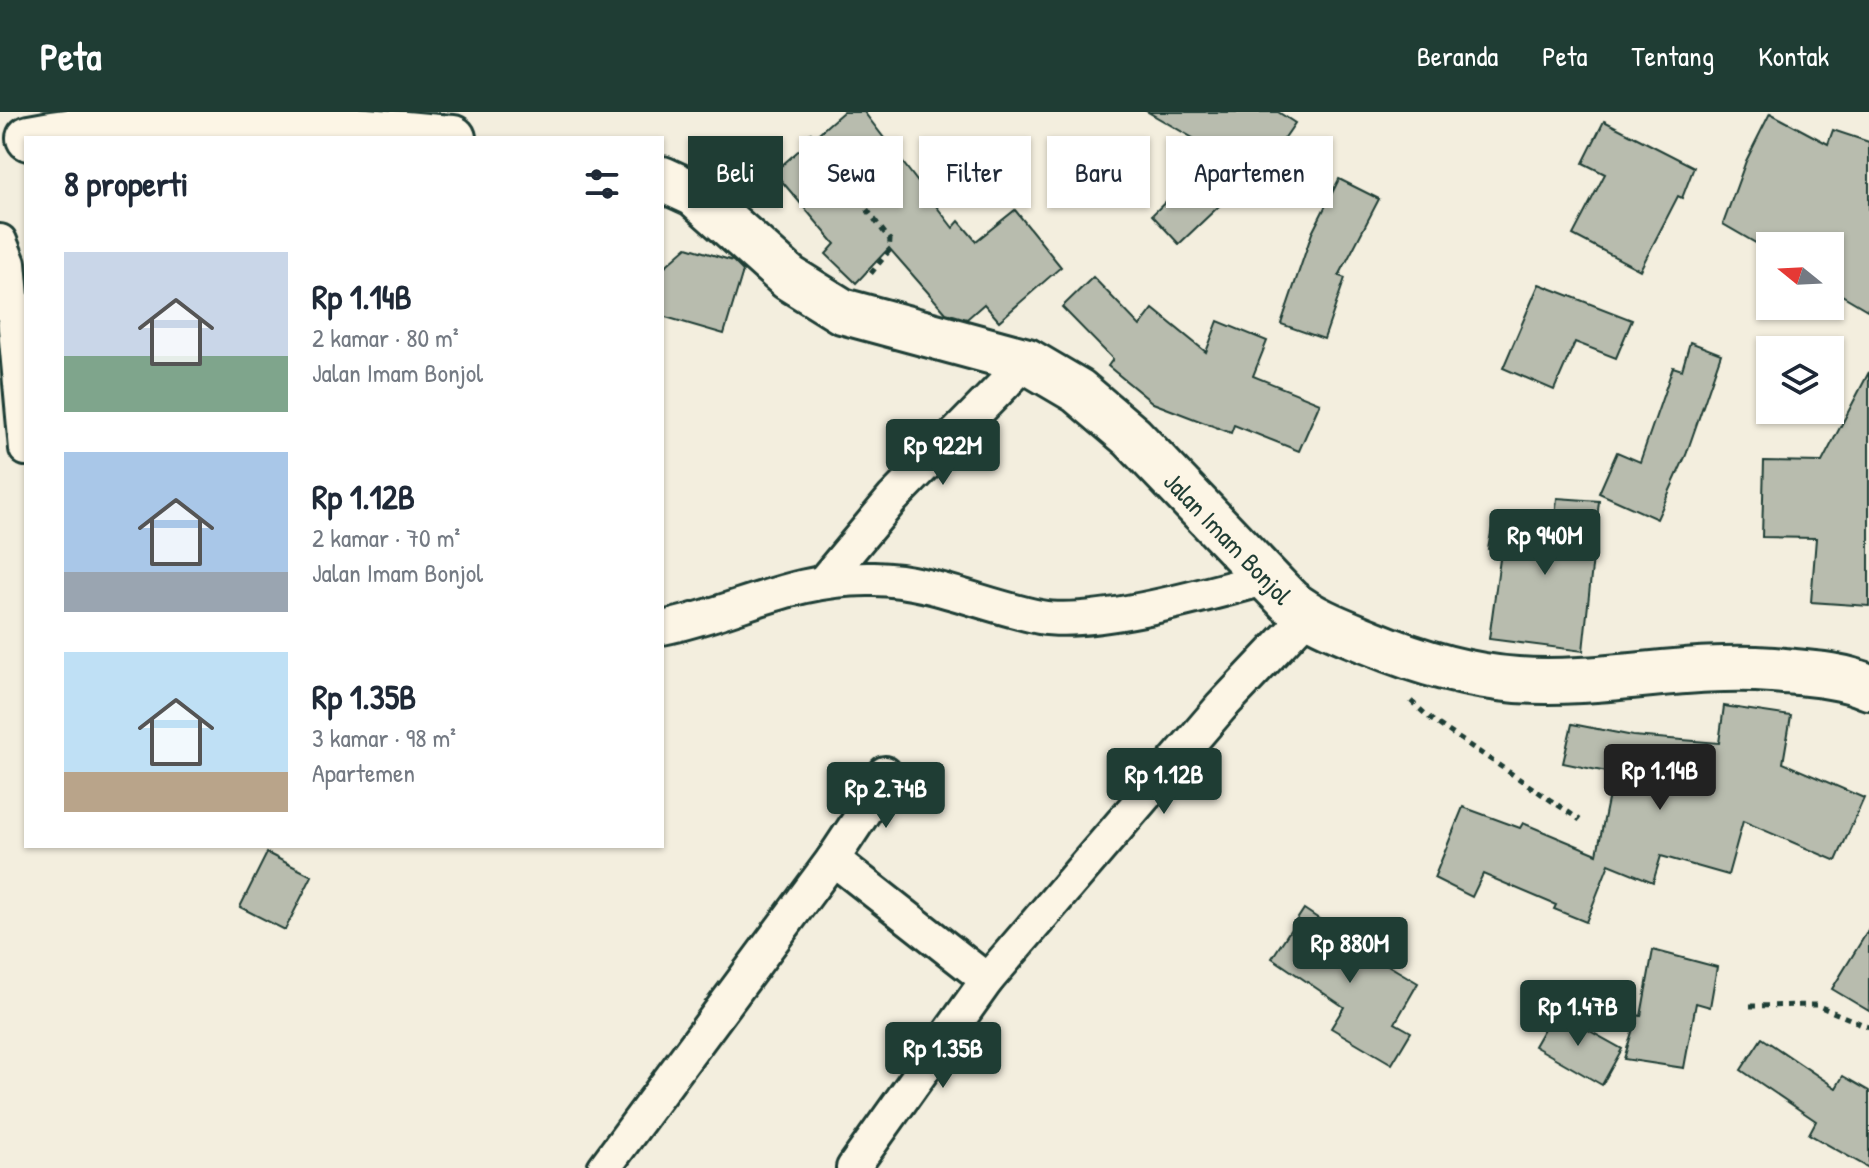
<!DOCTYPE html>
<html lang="id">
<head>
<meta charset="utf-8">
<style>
	:root { --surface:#fff; --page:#f6f6f7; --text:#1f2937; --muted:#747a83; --accent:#1f3d34 }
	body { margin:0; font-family:"Patrick Hand",sans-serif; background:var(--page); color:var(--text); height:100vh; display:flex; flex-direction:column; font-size:30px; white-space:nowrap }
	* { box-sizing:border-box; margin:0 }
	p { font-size:26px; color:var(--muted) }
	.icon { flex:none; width:44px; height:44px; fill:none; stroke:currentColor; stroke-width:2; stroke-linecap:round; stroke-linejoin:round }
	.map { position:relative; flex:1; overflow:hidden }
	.panel { position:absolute; left:24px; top:24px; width:640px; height:712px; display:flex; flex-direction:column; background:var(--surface); border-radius:0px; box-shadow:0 2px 6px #0004 }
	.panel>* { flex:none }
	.top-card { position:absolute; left:688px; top:24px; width:760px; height:72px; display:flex; gap:16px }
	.needle { width:52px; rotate:288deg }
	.tools { position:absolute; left:1756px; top:120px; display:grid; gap:16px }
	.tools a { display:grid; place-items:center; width:88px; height:88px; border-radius:0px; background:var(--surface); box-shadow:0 2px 6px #0004; font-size:40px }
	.price { position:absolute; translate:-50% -68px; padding:0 18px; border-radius:8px; background:var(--accent); color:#fff; font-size:26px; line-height:52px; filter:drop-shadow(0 2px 4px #0008) }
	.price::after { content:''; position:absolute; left:50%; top:48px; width:24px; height:18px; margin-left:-12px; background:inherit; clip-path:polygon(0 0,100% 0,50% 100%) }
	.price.selected { background:#222; color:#fff }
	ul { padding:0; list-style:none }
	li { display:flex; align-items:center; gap:24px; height:200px; padding:0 40px }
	li span { display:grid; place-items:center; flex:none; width:224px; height:160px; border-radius:0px; color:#555 }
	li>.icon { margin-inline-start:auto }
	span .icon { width:96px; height:96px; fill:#fffc; stroke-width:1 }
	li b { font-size:34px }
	h2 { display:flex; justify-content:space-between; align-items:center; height:96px; padding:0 40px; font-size:34px }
	.chip { padding:0 28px; border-radius:0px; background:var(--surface); box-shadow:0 2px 6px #0004; font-size:28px; line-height:72px }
	.chip.selected { background:var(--accent); color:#fff }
	header { display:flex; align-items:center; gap:48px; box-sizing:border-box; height:112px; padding:0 40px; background:var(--accent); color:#fff }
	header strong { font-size:38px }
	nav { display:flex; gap:44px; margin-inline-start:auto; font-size:28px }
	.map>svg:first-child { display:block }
	.building { fill:#b8bcae; stroke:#1f3d34; stroke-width:2 }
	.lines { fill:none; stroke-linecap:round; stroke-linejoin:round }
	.minor-casing { stroke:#1f3d34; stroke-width:38 }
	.primary-casing { stroke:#1f3d34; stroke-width:50 }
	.path { stroke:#1f3d34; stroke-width:5; stroke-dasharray:6 6; stroke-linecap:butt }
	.minor { stroke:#fcf5e5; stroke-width:32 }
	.primary { stroke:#fcf5e5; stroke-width:44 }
	.labels { text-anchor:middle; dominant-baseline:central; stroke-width:6; stroke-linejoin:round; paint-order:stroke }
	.street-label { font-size:26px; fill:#1f3d34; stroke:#fcf5e5 }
</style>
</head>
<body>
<header>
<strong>Peta</strong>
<nav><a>Beranda</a><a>Peta</a><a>Tentang</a><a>Kontak</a></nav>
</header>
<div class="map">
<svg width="1869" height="1056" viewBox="0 0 1869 1056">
	<rect width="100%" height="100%" fill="#f3eede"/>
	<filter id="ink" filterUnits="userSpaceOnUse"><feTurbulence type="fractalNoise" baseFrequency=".0125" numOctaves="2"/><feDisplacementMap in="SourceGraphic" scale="16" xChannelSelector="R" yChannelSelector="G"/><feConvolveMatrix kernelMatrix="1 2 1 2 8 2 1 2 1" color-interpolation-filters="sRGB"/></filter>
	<g filter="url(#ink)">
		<g class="building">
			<path d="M843,0H864L953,116L959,109L976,129L1015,98L1061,155L999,209L984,192L967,207L946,201L889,136L856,171L826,142L835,132L774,60Z"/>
			<path d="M1148,0H1278L1295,11L1262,59L1258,57L1179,132L1152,103L1217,40Z"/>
			<path d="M1770,1L1828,32L1833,18L1869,30V199L1830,176V134H1761L1723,112L1746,49Z"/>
			<path d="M1604,9L1694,55L1682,86L1678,84L1640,158L1573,123L1605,62L1583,51Z"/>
			<path d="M1339,67L1379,87L1339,164L1345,166L1324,227L1281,212L1312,121Z"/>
			<path d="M687,135L733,149L743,159L724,222L662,204V157Z"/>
			<path d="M1093,165L1140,214L1153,197L1206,240L1218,209L1267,229L1253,264L1320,291L1299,339L1234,313L1231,321L1153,291L1108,254L1113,247L1062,195Z"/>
			<path d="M1539,172L1632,208L1616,246L1575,230L1554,278L1503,256Z"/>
			<path d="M1690,230L1721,242L1686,343L1657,407L1599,381L1617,340L1640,350L1673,255L1682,258Z"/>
			<path d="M1869,260V494L1811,490L1816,426L1762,425L1764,349L1822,350Z"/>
			<path d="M1557,386L1599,389L1583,539L1489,527L1501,440L1488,437L1494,405L1554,416Z"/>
			<path d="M1724,594L1791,604L1783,651L1864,686L1836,749L1743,709L1728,763L1661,744L1653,770L1609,752L1586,810L1554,797L1556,793L1483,762L1472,785L1434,766L1463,695L1520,716L1523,711L1597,742L1610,678H1606L1607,660L1563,651L1572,612L1633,624L1719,631Z"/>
			<path d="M267,741L312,764L285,818L240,795Z"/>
			<path d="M1304,797L1334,817L1332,820L1418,871L1395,911L1411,920L1392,952L1331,916L1344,895L1272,846Z"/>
			<path d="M1869,817V899L1832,877Z"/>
			<path d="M1653,838L1717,855L1710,895L1696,891L1684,956L1624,947L1637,903L1641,904Z"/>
			<path d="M1554,899L1622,937L1602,973L1534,934Z"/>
			<path d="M1762,926L1836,976L1843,964L1869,979V1056L1809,1022L1816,1009L1741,958Z"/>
		</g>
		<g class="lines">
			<g class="minor-casing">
				<g id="minor">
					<path d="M0,129L9,151L26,337"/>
					<path d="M824,469L893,386L1027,249"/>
					<path d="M662,516C739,500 793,465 874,467C932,468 984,494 1040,505C1095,515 1212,481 1268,466"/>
					<path d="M833,747L987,868"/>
					<path d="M604,1056L833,747L878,679L885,661"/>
					<path d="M853,1056L987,868L1221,595L1307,504"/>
				</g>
			</g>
			<g class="primary-casing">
				<g id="primary">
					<path d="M29,26C163,0 316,15 453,26"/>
					<path id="s1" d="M662,67L695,82L789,166L842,199L1027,249L1078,279L1132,325L1289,489C1313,508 1341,518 1370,530C1418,550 1465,564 1517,568C1603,574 1687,551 1773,558C1804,561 1841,562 1869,575"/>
				</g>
			</g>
			<g class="path">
				<path d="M809,21L890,128L889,139L868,165"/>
				<path d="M1411,589L1432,608L1580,708"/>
				<path d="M1750,894L1816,893L1869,915"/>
			</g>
			<use href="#minor" class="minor"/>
			<use href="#primary" class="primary"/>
		</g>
	</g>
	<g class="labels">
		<g class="street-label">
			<text stroke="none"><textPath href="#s1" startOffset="686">Jalan Imam Bonjol</textPath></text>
		</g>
	</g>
</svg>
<div class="tools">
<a><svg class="needle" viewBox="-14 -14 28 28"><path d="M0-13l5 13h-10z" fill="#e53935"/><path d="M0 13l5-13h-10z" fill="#747a83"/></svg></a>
<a><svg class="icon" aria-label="layers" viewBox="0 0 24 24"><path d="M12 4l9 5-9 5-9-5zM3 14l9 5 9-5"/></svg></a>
</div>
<b class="price" style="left:943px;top:375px">Rp 922M</b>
<b class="price" style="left:1545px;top:465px">Rp 940M</b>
<b class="price selected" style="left:1660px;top:700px">Rp 1.14B</b>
<b class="price" style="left:1164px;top:704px">Rp 1.12B</b>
<b class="price" style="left:886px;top:718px">Rp 2.74B</b>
<b class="price" style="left:1350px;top:873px">Rp 880M</b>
<b class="price" style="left:1578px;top:936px">Rp 1.47B</b>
<b class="price" style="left:943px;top:978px">Rp 1.35B</b>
<div class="top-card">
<a class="chip selected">Beli</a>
<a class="chip">Sewa</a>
<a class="chip">Filter</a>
<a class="chip">Baru</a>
<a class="chip">Apartemen</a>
</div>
<section class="panel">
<h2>8 properti<svg class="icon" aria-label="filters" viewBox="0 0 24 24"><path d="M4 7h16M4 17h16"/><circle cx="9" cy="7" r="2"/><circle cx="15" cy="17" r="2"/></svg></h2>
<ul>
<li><span style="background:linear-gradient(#c9d6e8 65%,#7fa58c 0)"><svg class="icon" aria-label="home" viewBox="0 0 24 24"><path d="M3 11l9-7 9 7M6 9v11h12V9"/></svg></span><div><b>Rp 1.14B</b><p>2 kamar · 80 m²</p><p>Jalan Imam Bonjol</p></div></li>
<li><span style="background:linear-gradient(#a9c7e8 75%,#9aa5b1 0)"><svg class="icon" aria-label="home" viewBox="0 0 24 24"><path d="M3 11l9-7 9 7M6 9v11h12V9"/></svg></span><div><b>Rp 1.12B</b><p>2 kamar · 70 m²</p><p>Jalan Imam Bonjol</p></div></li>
<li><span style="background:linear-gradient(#bfe0f5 75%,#b9a48a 0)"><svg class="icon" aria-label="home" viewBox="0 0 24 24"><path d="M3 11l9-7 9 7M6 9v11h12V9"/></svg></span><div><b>Rp 1.35B</b><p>3 kamar · 98 m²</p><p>Apartemen</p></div></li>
</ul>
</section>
</div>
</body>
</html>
